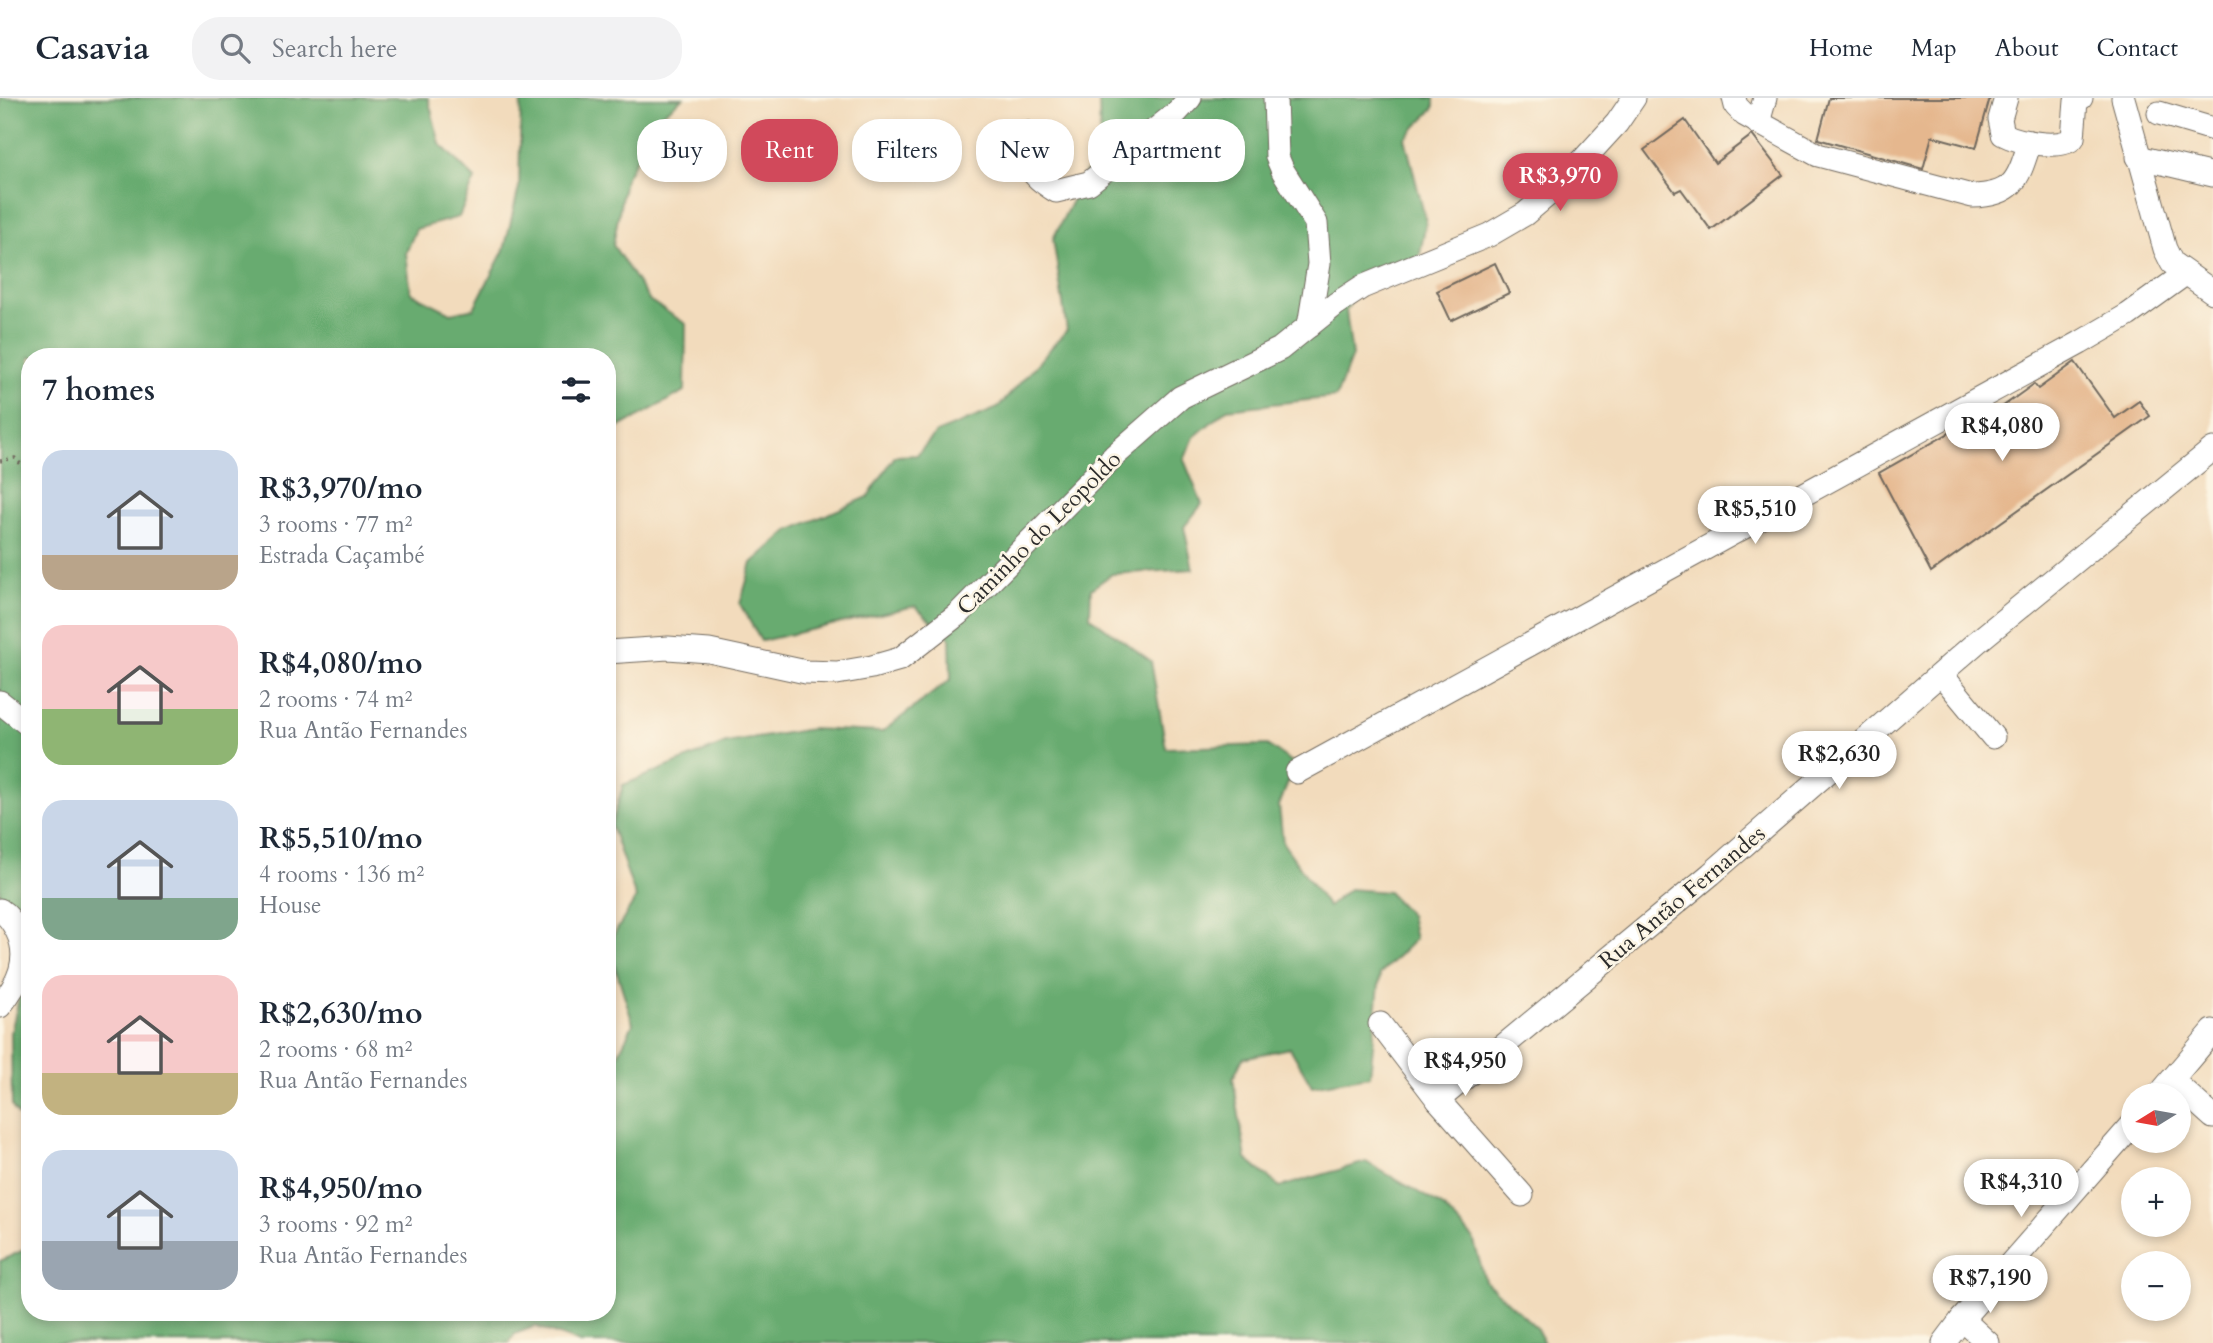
<!DOCTYPE html>
<html lang="en">
<head>
<meta charset="utf-8">
<style>
	:root { --surface:#fff; --page:#f2f2f3; --text:#1f2937; --muted:#747a83; --line:#e0e1e3; --accent:#d1495b }
	body { margin:0; font-family:Cardo,serif; background:var(--page); color:var(--text); height:100vh; display:flex; flex-direction:column; font-size:26px; white-space:nowrap }
	* { box-sizing:border-box; margin:0 }
	p { font-size:23px; color:var(--muted) }
	.icon { flex:none; width:38px; height:38px; fill:none; stroke:currentColor; stroke-width:2; stroke-linecap:round; stroke-linejoin:round }
	.map { position:relative; flex:1; overflow:hidden }
	.side { position:absolute; left:21px; top:250px; width:595px; height:973px; display:flex; flex-direction:column; background:var(--surface); border-radius:28px; box-shadow:0 4px 10px #0003 }
	.side>* { flex:none }
	.hud { position:absolute; left:637px; top:21px; width:665px; height:63px; display:flex; gap:14px }
	.needle { width:46px; rotate:259deg }
	.tools { position:absolute; left:2121px; top:985px; display:grid; gap:14px }
	.tools a { display:grid; place-items:center; width:70px; height:70px; border-radius:50%; background:var(--surface); box-shadow:0 4px 10px #0003; font-size:35px }
	.price { position:absolute; translate:-50% -60px; padding:0 16px; border-radius:24px; background:#fff; color:#222; font-size:23px; line-height:46px; filter:drop-shadow(0 2px 4px #0008) }
	.price::after { content:''; position:absolute; left:50%; top:42px; width:21px; height:16px; margin-left:-10px; background:inherit; clip-path:polygon(0 0,100% 0,50% 100%) }
	.price.current { background:var(--accent); color:#fff }
	ul { padding:0; list-style:none }
	li { display:flex; align-items:center; gap:21px; height:175px; padding:0 21px }
	li span { display:grid; place-items:center; flex:none; width:196px; height:140px; border-radius:21px; color:#555 }
	li>.icon { margin-inline-start:auto }
	span .icon { width:84px; height:84px; fill:#fffc; stroke-width:1 }
	li b { font-size:30px }
	h2 { display:flex; justify-content:space-between; align-items:center; height:84px; padding:0 21px; font-size:30px }
	.pill { padding:0 24px; border-radius:28px; background:var(--surface); box-shadow:0 4px 10px #0003; font-size:24px; line-height:63px }
	.pill.current { background:var(--accent); color:#fff }
	header { display:flex; align-items:center; gap:42px; box-sizing:border-box; height:98px; padding:0 35px; background:var(--surface); border-bottom:2px solid var(--line) }
	header strong { font-size:33px }
	nav { display:flex; gap:38px; margin-inline-start:auto; font-size:24px }
	.search { width:490px; height:63px; background:var(--page); display:flex; align-items:center; gap:18px; box-sizing:border-box; padding:0 24px; border-radius:28px; color:var(--muted); font-size:26px }
	.map>svg:first-child { display:block }
	.forest { fill:#68ab6f; stroke:#4a6b4d; stroke-width:2 }
	.building { fill:#e5b78e }
	.lines { fill:none; stroke-linecap:round; stroke-linejoin:round }
	.minor-casing { stroke:#71695e; stroke-width:25 }
	.path { stroke:#71695e; stroke-width:3.5; stroke-dasharray:2 5; stroke-linecap:butt }
	.minor { stroke:#fff; stroke-width:23 }
	.labels { text-anchor:middle; dominant-baseline:central; stroke-width:5; stroke-linejoin:round; paint-order:stroke }
	.street-label { font-size:23px; fill:#2b2b2b; stroke:#fcf5e5 }
</style>
</head>
<body>
<header>
<strong>Casavia</strong>
<div class="search"><svg class="icon" aria-label="search" viewBox="0 0 24 24"><circle cx="10" cy="10" r="6"/><path d="M15 15l6 6"/></svg>Search here</div>
<nav><a>Home</a><a>Map</a><a>About</a><a>Contact</a></nav>
</header>
<div class="map">
<svg width="2213" height="1245" viewBox="0 0 2213 1245">
	<rect width="100%" height="100%" fill="#fcf5e5"/>
	<filter id="ink" filterUnits="userSpaceOnUse"><feTurbulence type="fractalNoise" baseFrequency=".0143" numOctaves="2"/><feDisplacementMap in="SourceGraphic" scale="14" xChannelSelector="R" yChannelSelector="G"/><feConvolveMatrix kernelMatrix="1 2 1 2 8 2 1 2 1" color-interpolation-filters="sRGB"/></filter>
	<filter id="wash" filterUnits="userSpaceOnUse"><feTurbulence type="fractalNoise" baseFrequency=".00686" numOctaves="4" result="noise"/><feDisplacementMap in="SourceGraphic" scale="28" xChannelSelector="R" yChannelSelector="G"/><feGaussianBlur stdDeviation="1.57" result="paint"/><feColorMatrix in="noise" values="0 0 0 0 0 0 0 0 0 0 0 0 0 0 0 0 0 1.4 0 .05"/><feComposite in="paint" operator="in"/></filter>
	<g filter="url(#wash)">
		<rect width="100%" height="100%" fill="#f2dbbc"/>
		<g class="forest">
			<path d="M0,0H428L440,46L475,81L459,119L416,131L406,155L411,195L451,215L474,210L504,152L519,89L521,0H683L660,18L625,81L613,147L649,202L686,226L685,293L607,336V259H30V1032L12,1009L11,935L29,855L0,810Z"/>
			<path d="M1099,0H1434V10L1405,40L1426,124L1418,167L1356,194L1346,213L1352,258L1336,299L1227,311L1194,339L1184,362L1202,406L1184,429L1193,471L1112,476L1091,491L1090,519L1151,563L1166,650L1267,647L1295,666L1279,708L1283,745L1328,809L1349,791L1388,794L1410,817L1415,841L1380,876L1370,978L1312,988L1290,950L1243,960L1233,980L1246,1061L1280,1089L1366,1064L1442,1108L1473,1140L1485,1183L1536,1229L1544,1245H580L535,1228L515,1236L509,1245H0V1163L30,1149V1214H607V965H614L633,926L613,861L612,840L636,800L611,728L623,687L726,645L811,631L882,634L951,581L950,540L915,508L761,543L740,506L752,465L788,433L868,399L895,358L917,357L936,335L998,310L1067,232L1053,141L1100,46Z"/>
		</g>
		<g id="blocks">
			<g class="building">
				<path d="M1829,0H1990L1976,50L1932,38L1923,71L1818,41Z"/>
				<path d="M1685,22L1715,65L1752,37L1783,77L1711,132L1681,91L1675,94L1644,52Z"/>
				<path d="M1495,165L1509,195L1451,223L1437,193Z"/>
				<path d="M2075,264L2115,320L2139,303L2150,318L1931,474L1879,375L1953,333L1954,336L1993,310L1995,314L2034,286L2038,291Z"/>
			</g>
		</g>
	</g>
	<g filter="url(#ink)">
		<use href="#blocks" fill-opacity="0" stroke="#71695e" stroke-width="2"/>
		<g class="lines">
			<g class="minor-casing">
				<g id="minor">
					<path d="M1275,0L1277,59L1283,73L1316,125L1319,166L1309,228"/>
					<path d="M1734,0L1736,8L1745,17L1818,57L1972,98C2015,97 2018,81 2030,44"/>
					<path d="M2006,0L2000,21L2003,36C2018,44 2061,52 2073,40L2076,3L2081,0"/>
					<path d="M2123,0L2165,151L2172,165L2213,194"/>
					<path d="M2159,15L2213,31"/>
					<path d="M1758,25L1765,0"/>
					<path d="M1028,35C1025,69 1027,74 1056,93L1089,85L1176,15L1190,0"/>
					<path d="M2138,59L2213,77"/>
					<path d="M607,554L668,550L709,553L806,574L837,575L872,569L900,561L958,516L1114,358L1181,299L1280,251L1336,206L1362,189L1489,137L1525,116L1563,84L1617,25L1634,0"/>
					<path d="M1941,576L1993,639"/>
					<path d="M0,604L30,628"/>
					<path d="M1297,674L2080,245L2128,217L2185,176"/>
					<path d="M0,812C8,817 13,825 17,833C31,861 18,886 0,908"/>
					<path d="M1380,926L1438,1002L1522,1097"/>
					<path d="M2172,982L2213,1019"/>
					<path d="M2158,998L2213,933"/>
					<path d="M1438,1002L1711,776L1977,544L2213,351"/>
					<path d="M1962,1221L1988,1245"/>
					<path d="M1944,1245L1962,1221L2133,1026"/>
				</g>
			</g>
			<path class="path" d="M0,363L15,360L30,376"/>
			<use href="#minor" class="minor"/>
		</g>
	</g>
	<g class="labels">
		<g class="street-label">
			<text transform="translate(1039 435) rotate(-45)">Caminho do Leopoldo</text>
			<text transform="translate(1682 799) rotate(-40)">Rua Antão Fernandes</text>
		</g>
	</g>
</svg>
<div class="tools">
<a><svg class="needle" viewBox="-14 -14 28 28"><path d="M0-13l5 13h-10z" fill="#e53935"/><path d="M0 13l5-13h-10z" fill="#747a83"/></svg></a>
<a>+</a>
<a>−</a>
</div>
<b class="price current" style="left:1560px;top:115px">R$3,970</b>
<b class="price" style="left:2002px;top:365px">R$4,080</b>
<b class="price" style="left:1755px;top:448px">R$5,510</b>
<b class="price" style="left:1839px;top:693px">R$2,630</b>
<b class="price" style="left:1465px;top:1000px">R$4,950</b>
<b class="price" style="left:2021px;top:1121px">R$4,310</b>
<b class="price" style="left:1990px;top:1217px">R$7,190</b>
<div class="hud">
<a class="pill">Buy</a>
<a class="pill current">Rent</a>
<a class="pill">Filters</a>
<a class="pill">New</a>
<a class="pill">Apartment</a>
</div>
<section class="side">
<h2>7 homes<svg class="icon" aria-label="filters" viewBox="0 0 24 24"><path d="M4 7h16M4 17h16"/><circle cx="9" cy="7" r="2"/><circle cx="15" cy="17" r="2"/></svg></h2>
<ul>
<li><span style="background:linear-gradient(#c9d6e8 75%,#b9a48a 0)"><svg class="icon" aria-label="home" viewBox="0 0 24 24"><path d="M3 11l9-7 9 7M6 9v11h12V9"/></svg></span><div><b>R$3,970/mo</b><p>3 rooms · 77 m²</p><p>Estrada Caçambé</p></div></li>
<li><span style="background:linear-gradient(#f6c9c9 60%,#8fb573 0)"><svg class="icon" aria-label="home" viewBox="0 0 24 24"><path d="M3 11l9-7 9 7M6 9v11h12V9"/></svg></span><div><b>R$4,080/mo</b><p>2 rooms · 74 m²</p><p>Rua Antão Fernandes</p></div></li>
<li><span style="background:linear-gradient(#c9d6e8 70%,#7fa58c 0)"><svg class="icon" aria-label="home" viewBox="0 0 24 24"><path d="M3 11l9-7 9 7M6 9v11h12V9"/></svg></span><div><b>R$5,510/mo</b><p>4 rooms · 136 m²</p><p>House</p></div></li>
<li><span style="background:linear-gradient(#f6c9c9 70%,#c2b280 0)"><svg class="icon" aria-label="home" viewBox="0 0 24 24"><path d="M3 11l9-7 9 7M6 9v11h12V9"/></svg></span><div><b>R$2,630/mo</b><p>2 rooms · 68 m²</p><p>Rua Antão Fernandes</p></div></li>
<li><span style="background:linear-gradient(#c9d6e8 65%,#9aa5b1 0)"><svg class="icon" aria-label="home" viewBox="0 0 24 24"><path d="M3 11l9-7 9 7M6 9v11h12V9"/></svg></span><div><b>R$4,950/mo</b><p>3 rooms · 92 m²</p><p>Rua Antão Fernandes</p></div></li>
</ul>
</section>
</div>
</body>
</html>
